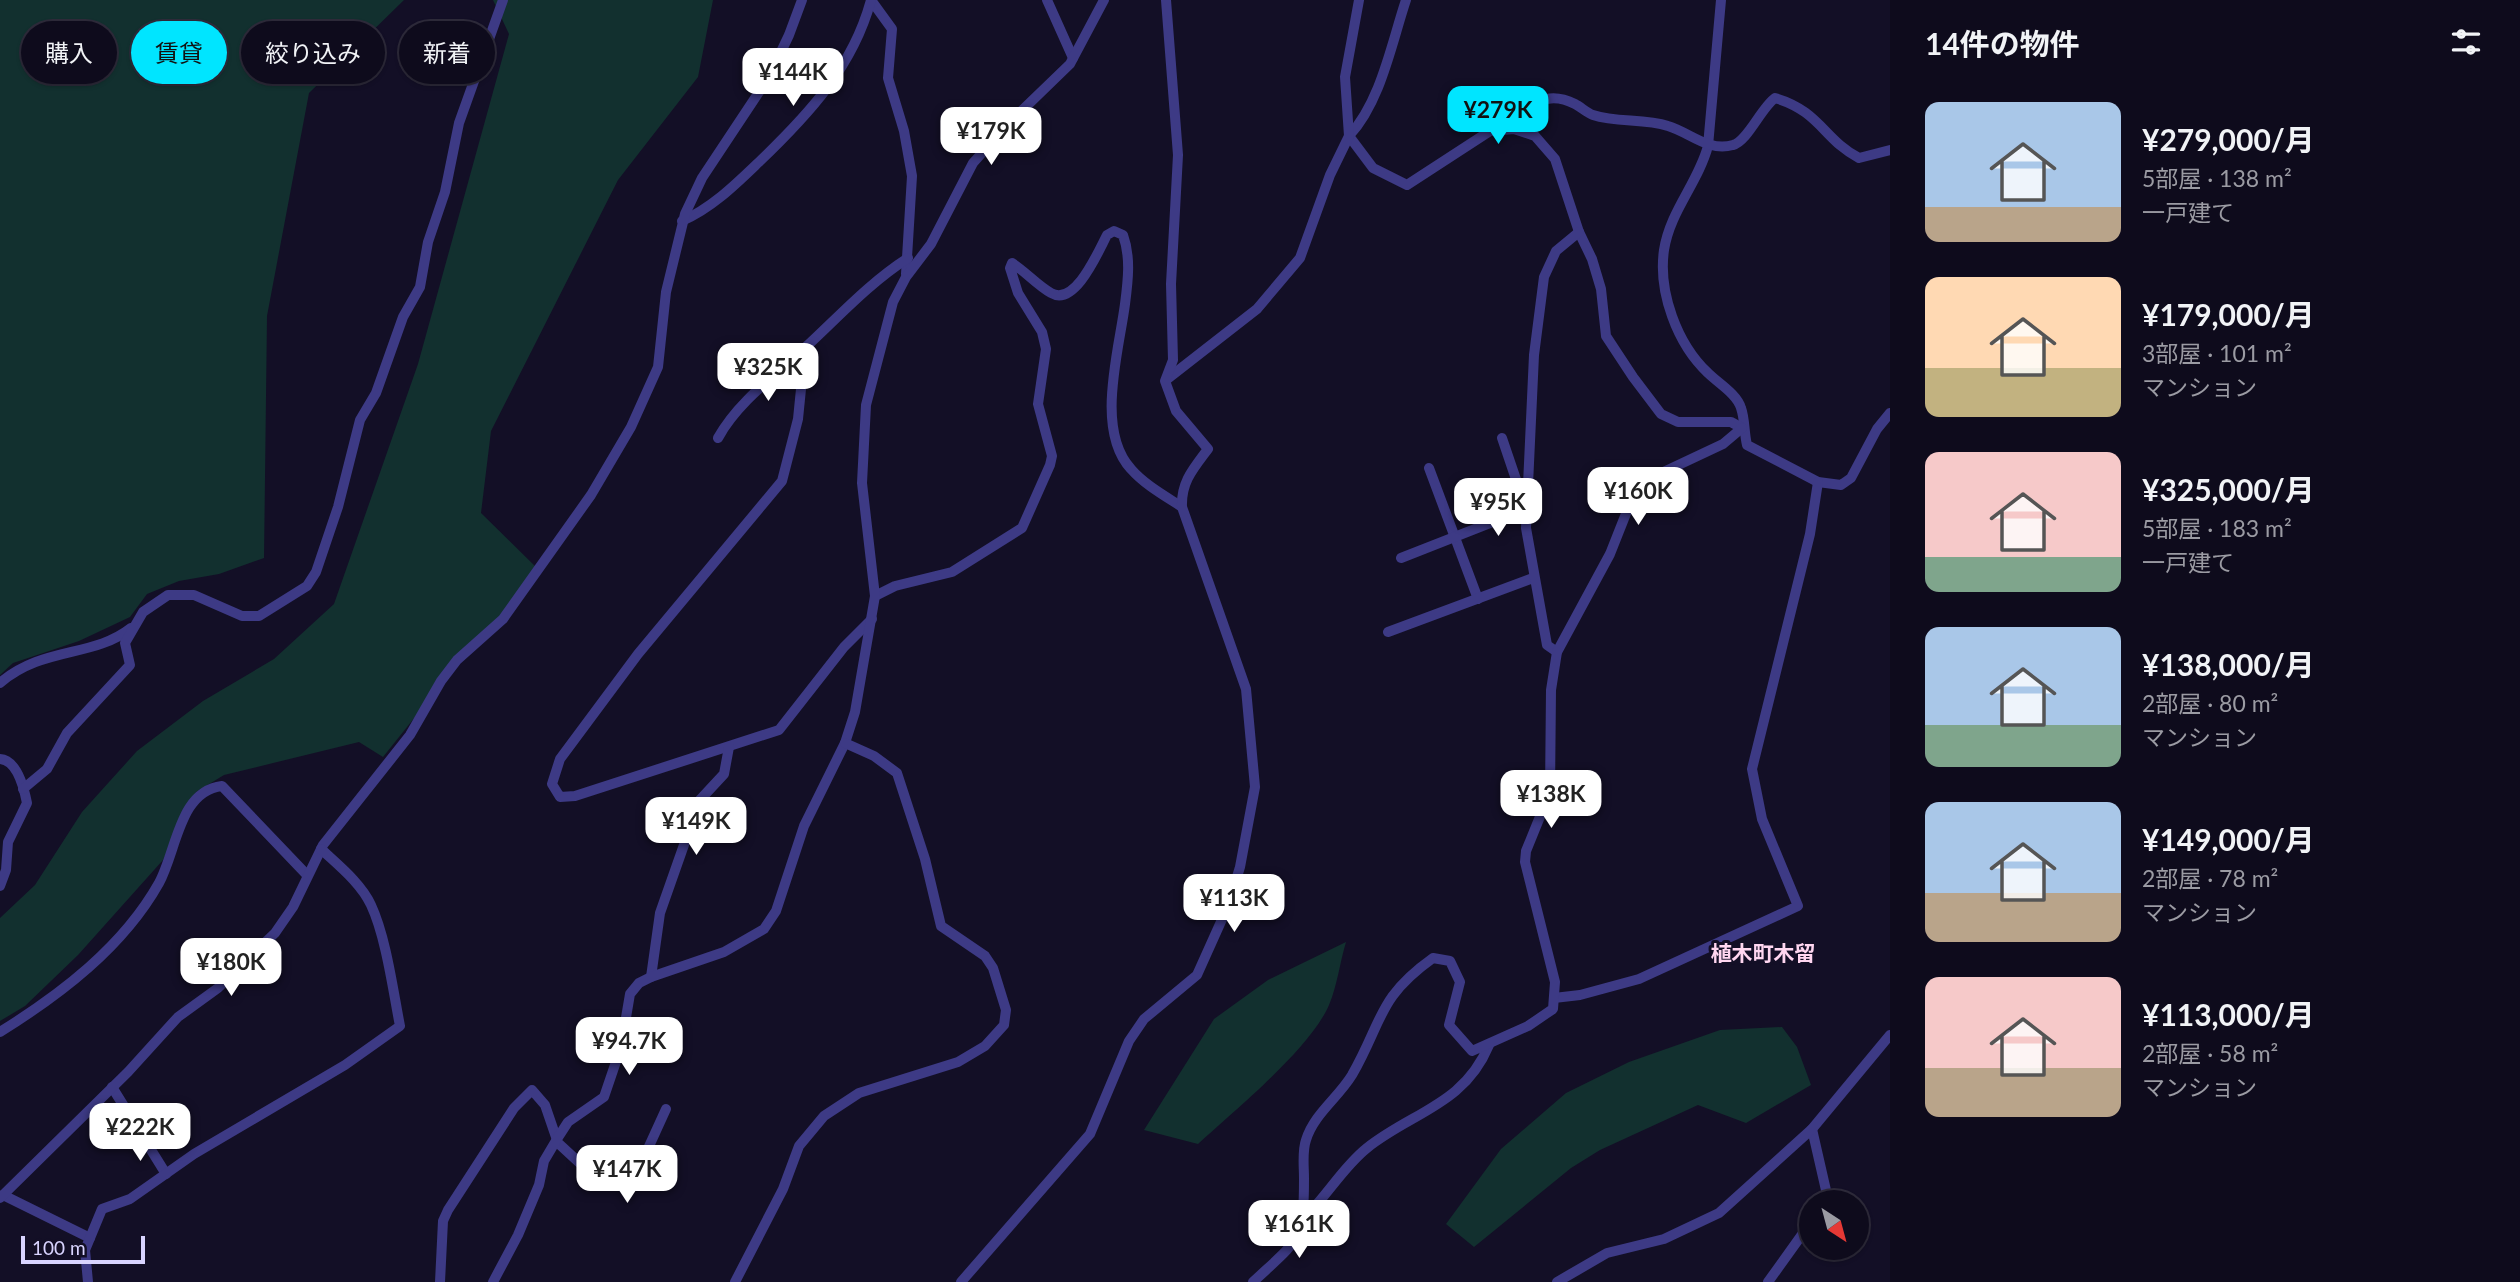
<!DOCTYPE html>
<html lang="ja">
<head>
<meta charset="utf-8">
<style>
	:root { --surface:#0e0b1c; --page:#1c1929; --text:#f1f3f6; --muted:#9b9ba3; --line:#2e2b3b; --accent:#00e5ff }
	body { margin:0; font-family:Lato,"Noto Sans JP",sans-serif; background:var(--page); color:var(--text); height:100vh; display:flex; flex-direction:column; font-size:26px; white-space:nowrap }
	* { box-sizing:border-box; margin:0 }
	p { font-size:23px; color:var(--muted) }
	.icon { flex:none; width:38px; height:38px; fill:none; stroke:currentColor; stroke-width:2; stroke-linecap:round; stroke-linejoin:round }
	.map { position:relative; flex:1; overflow:hidden }
	.panel { display:flex; flex-direction:column; background:var(--surface); width:630px }
	.panel>* { flex:none }
	.top-card { position:absolute; left:21px; top:21px; width:665px; height:63px; display:flex; gap:14px }
	.needle { width:46px; rotate:144deg }
	.fabs { position:absolute; left:1799px; top:1190px; display:grid; gap:14px }
	.fabs a { display:grid; place-items:center; width:70px; height:70px; border-radius:50%; background:var(--surface); box-shadow:0 2px 5px #0004,0 0 0 2px var(--line); font-size:35px }
	.scale { position:absolute; left:21px; bottom:18px; width:124px; box-sizing:border-box; padding-left:7px; border:4px solid #d9d4ff; border-top:0; font-size:19px; line-height:24px; white-space:nowrap; color:#d9d4ff; -webkit-text-stroke:5px #130f26; paint-order:stroke }
	.price { position:absolute; translate:-50% -60px; padding:0 16px; border-radius:14px; background:#fff; color:#222; font-size:23px; line-height:46px; filter:drop-shadow(0 2px 4px #0008) }
	.price::after { content:''; position:absolute; left:50%; top:42px; width:21px; height:16px; margin-left:-10px; background:inherit; clip-path:polygon(0 0,100% 0,50% 100%) }
	.price.current { background:var(--accent); color:#111 }
	ul { padding:0; list-style:none }
	li { display:flex; align-items:center; gap:21px; height:175px; padding:0 35px }
	li span { display:grid; place-items:center; flex:none; width:196px; height:140px; border-radius:14px; color:#555 }
	li>.icon { margin-inline-start:auto }
	span .icon { width:84px; height:84px; fill:#fffc; stroke-width:1 }
	li b { font-size:30px }
	h2 { display:flex; justify-content:space-between; align-items:center; height:84px; padding:0 35px; font-size:30px }
	.chip { padding:0 24px; border-radius:32px; background:var(--surface); box-shadow:0 2px 5px #0004,0 0 0 2px var(--line); font-size:24px; line-height:63px }
	.chip.current { background:var(--accent); color:#111 }
	main { display:flex; flex:1; min-height:0 }
	.map>svg:first-child { display:block }
	.green { fill:#12302f }
	.lines { fill:none; stroke-linecap:round; stroke-linejoin:round }
	.minor { stroke:#3d3a85; stroke-width:10 }
	.labels { text-anchor:middle; dominant-baseline:central; stroke-width:6; stroke-linejoin:round; paint-order:stroke }
	.quarter-label { font-size:21px; font-weight:bold; fill:#ffd6f0; stroke:#130f26 }
</style>
</head>
<body>
<main>
<div class="map">
<svg width="1890" height="1282" viewBox="0 0 1890 1282">
	<rect width="100%" height="100%" fill="#130f26"/>
	<g class="green">
		<path d="M0,0H404L309,93L267,316L264,558L219,574L179,581L147,594L130,617L79,641L13,663L0,675Z"/>
		<path d="M493,0H713L698,77L618,180L491,431L481,513L540,571L463,657L383,757L359,742L224,775L196,792L163,860L78,955L25,1006L0,1021V918L35,885L82,812L137,751L203,701L274,659L334,604L418,364L509,34Z"/>
		<path d="M1346,942C1340,962 1337,986 1329,1005C1310,1049 1234,1111 1198,1144L1144,1130L1214,1019L1268,980Z"/>
		<path d="M1782,1027L1797,1047L1811,1085L1746,1123L1698,1105L1600,1150L1571,1168L1474,1247L1446,1224L1501,1149L1566,1093L1629,1062L1720,1030Z"/>
	</g>
	<g class="lines">
		<g class="minor">
			<path d="M871,0L892,29L888,78L904,131L912,176L906,274"/>
			<path d="M1047,0L1073,58"/>
			<path d="M1721,0L1708,146C1698,183 1670,211 1664,250C1658,292 1677,344 1708,373C1718,383 1737,394 1741,408C1745,419 1744,433 1747,445L1818,482L1841,485L1851,478L1877,429L1890,413"/>
			<path d="M1514,129C1529,105 1545,89 1575,104C1581,107 1587,113 1593,115C1617,123 1644,118 1668,126C1691,133 1708,152 1733,145C1747,142 1761,108 1775,98C1820,111 1824,140 1859,158L1890,150"/>
			<path d="M1349,136L1373,168L1407,185L1490,131L1514,129L1535,136L1555,159L1579,232L1592,259L1601,289L1606,336L1633,377L1661,414L1678,422H1731L1742,428"/>
			<path d="M1349,136C1381,101 1391,45 1406,0"/>
			<path d="M682,221C712,208 736,184 759,162C808,115 853,67 871,0"/>
			<path d="M798,354L802,379L798,419L782,481L638,654L560,759L552,784L560,797L575,796L779,730L844,647L872,619"/>
			<path d="M1166,380L1257,309L1300,258L1330,175L1349,136L1345,77L1359,0"/>
			<path d="M718,438C736,405 770,379 797,355C834,322 866,285 908,258"/>
			<path d="M1502,438L1525,506"/>
			<path d="M1429,468L1478,599"/>
			<path d="M1401,558L1526,509"/>
			<path d="M875,596L895,586L952,572L1022,528L1050,465L1052,456L1038,404L1046,349L1042,332L1018,293L1010,268L1012,263C1026,272 1037,285 1051,293C1075,307 1098,252 1107,235L1114,231L1123,235C1131,257 1128,281 1125,304C1119,351 1095,430 1131,469C1145,485 1165,496 1182,507"/>
			<path d="M1388,632L1533,578"/>
			<path d="M1557,652L1547,645L1526,528L1534,355L1544,277L1556,251L1579,232"/>
			<path d="M0,683C43,646 93,658 131,628"/>
			<path d="M0,759C17,760 24,788 27,803L8,842L6,870L0,886"/>
			<path d="M23,789L47,769L67,733L130,665L125,643L143,612L168,595H194L242,616H259L307,586L316,572L338,507L360,420L376,393L403,317L420,287L428,242L445,192L459,123L503,0"/>
			<path d="M651,977L660,913L685,842V816L724,774L729,747"/>
			<path d="M1554,998L1580,995L1639,979L1798,906L1762,819L1752,769L1810,534L1818,482"/>
			<path d="M0,1032C61,994 123,947 159,883C177,850 179,791 222,786L307,875"/>
			<path d="M112,1087L166,1174"/>
			<path d="M1812,1129L1828,1199L1826,1202"/>
			<path d="M3,1195L90,1238"/>
			<path d="M0,1198L128,1072L178,1017L218,988L275,933L293,907L323,845L410,735L441,681L457,660L503,619L591,495L631,427L658,367L666,292L685,214L702,178L769,77L789,35L802,0"/>
			<path d="M1305,1217C1327,1196 1343,1167 1367,1148C1412,1112 1464,1105 1489,1045"/>
			<path d="M88,1282L85,1250L102,1209L130,1199L194,1154L345,1065L400,1026C393,990 386,937 371,905C361,883 338,865 321,849"/>
			<path d="M440,1282L443,1221L448,1210L514,1108L532,1090L545,1105L558,1143L584,1167L626,1189L635,1177L666,1109"/>
			<path d="M493,1282L518,1235L539,1185L544,1161L557,1139L568,1122L604,1097L621,1047L630,994L639,983L651,977L724,952L764,929L776,911L804,826L845,743L855,712L875,596L862,483L866,405L893,302L906,277L931,244L973,163L1006,126L1070,64L1104,0"/>
			<path d="M735,1282L783,1189L799,1146L824,1116L859,1093L958,1062L985,1046L1004,1025L1006,1010L993,968L985,956L941,926L925,859L897,773L874,756L845,743"/>
			<path d="M961,1282L1090,1134L1129,1041L1144,1019L1197,975L1228,906L1240,867L1255,787L1246,689L1182,507C1181,482 1193,469 1208,449L1176,411L1165,381L1173,360L1171,284L1178,155L1166,0"/>
			<path d="M1253,1282C1299,1239 1304,1242 1304,1178C1304,1166 1302,1151 1306,1140C1314,1114 1338,1098 1352,1075C1383,1021 1377,998 1433,958L1450,961L1460,982L1449,1025L1472,1051L1528,1026L1553,1009L1555,982L1525,862L1526,851L1550,792L1551,690L1557,652L1610,554L1631,501L1639,488L1655,476L1723,444L1742,428"/>
			<path d="M1557,1282L1607,1253L1664,1239L1719,1213L1812,1129L1890,1035"/>
			<path d="M1768,1282L1811,1222"/>
		</g>
	</g>
	<g class="labels">
		<g class="quarter-label">
			<text x="1763" y="952">植木町木留</text>
		</g>
	</g>
</svg>
<div class="fabs">
<a><svg class="needle" viewBox="-14 -14 28 28"><path d="M0-13l5 13h-10z" fill="#e53935"/><path d="M0 13l5-13h-10z" fill="#9b9ba3"/></svg></a>
</div>
<div class="scale">100 m</div>
<b class="price" style="left:793px;top:108px">¥144K</b>
<b class="price current" style="left:1498px;top:146px">¥279K</b>
<b class="price" style="left:991px;top:167px">¥179K</b>
<b class="price" style="left:768px;top:403px">¥325K</b>
<b class="price" style="left:1638px;top:527px">¥160K</b>
<b class="price" style="left:1498px;top:538px">¥95K</b>
<b class="price" style="left:1551px;top:830px">¥138K</b>
<b class="price" style="left:696px;top:857px">¥149K</b>
<b class="price" style="left:1234px;top:934px">¥113K</b>
<b class="price" style="left:231px;top:998px">¥180K</b>
<b class="price" style="left:629px;top:1077px">¥94.7K</b>
<b class="price" style="left:140px;top:1163px">¥222K</b>
<b class="price" style="left:627px;top:1205px">¥147K</b>
<b class="price" style="left:1299px;top:1260px">¥161K</b>
<div class="top-card">
<a class="chip">購入</a>
<a class="chip current">賃貸</a>
<a class="chip">絞り込み</a>
<a class="chip">新着</a>
</div>
</div>
<section class="panel">
<h2>14件の物件<svg class="icon" aria-label="filters" viewBox="0 0 24 24"><path d="M4 7h16M4 17h16"/><circle cx="9" cy="7" r="2"/><circle cx="15" cy="17" r="2"/></svg></h2>
<ul>
<li><span style="background:linear-gradient(#a9c7e8 75%,#b9a48a 0)"><svg class="icon" aria-label="home" viewBox="0 0 24 24"><path d="M3 11l9-7 9 7M6 9v11h12V9"/></svg></span><div><b>¥279,000/月</b><p>5部屋 · 138 m²</p><p>一戸建て</p></div></li>
<li><span style="background:linear-gradient(#ffd9b3 65%,#c2b280 0)"><svg class="icon" aria-label="home" viewBox="0 0 24 24"><path d="M3 11l9-7 9 7M6 9v11h12V9"/></svg></span><div><b>¥179,000/月</b><p>3部屋 · 101 m²</p><p>マンション</p></div></li>
<li><span style="background:linear-gradient(#f6c9c9 75%,#7fa58c 0)"><svg class="icon" aria-label="home" viewBox="0 0 24 24"><path d="M3 11l9-7 9 7M6 9v11h12V9"/></svg></span><div><b>¥325,000/月</b><p>5部屋 · 183 m²</p><p>一戸建て</p></div></li>
<li><span style="background:linear-gradient(#a9c7e8 70%,#7fa58c 0)"><svg class="icon" aria-label="home" viewBox="0 0 24 24"><path d="M3 11l9-7 9 7M6 9v11h12V9"/></svg></span><div><b>¥138,000/月</b><p>2部屋 · 80 m²</p><p>マンション</p></div></li>
<li><span style="background:linear-gradient(#a9c7e8 65%,#b9a48a 0)"><svg class="icon" aria-label="home" viewBox="0 0 24 24"><path d="M3 11l9-7 9 7M6 9v11h12V9"/></svg></span><div><b>¥149,000/月</b><p>2部屋 · 78 m²</p><p>マンション</p></div></li>
<li><span style="background:linear-gradient(#f6c9c9 65%,#b9a48a 0)"><svg class="icon" aria-label="home" viewBox="0 0 24 24"><path d="M3 11l9-7 9 7M6 9v11h12V9"/></svg></span><div><b>¥113,000/月</b><p>2部屋 · 58 m²</p><p>マンション</p></div></li>
</ul>
</section>
</main>
</body>
</html>
